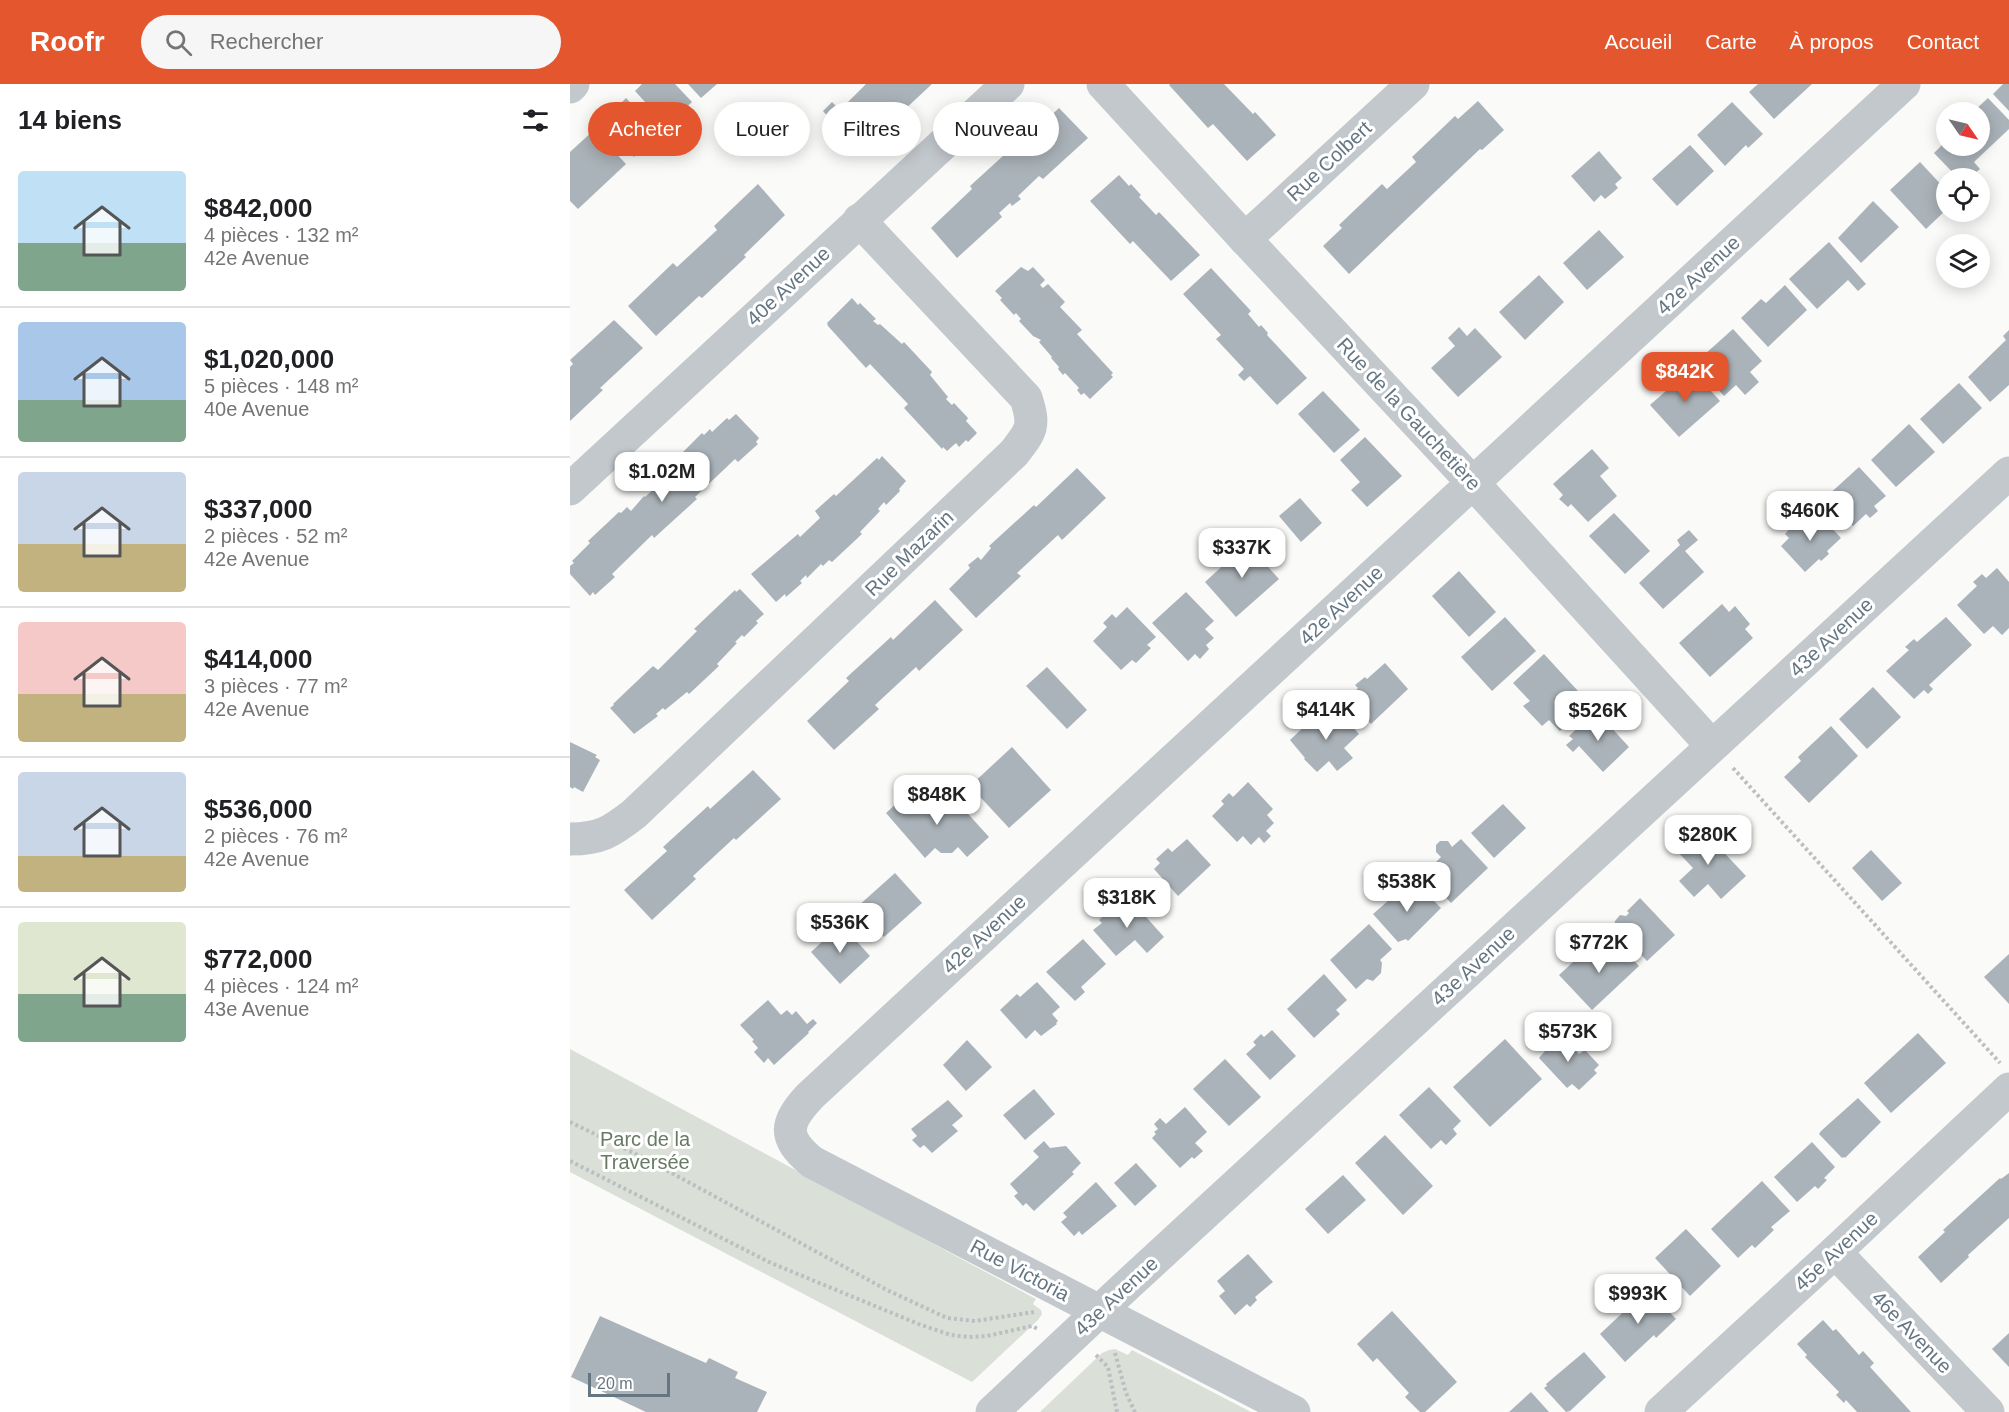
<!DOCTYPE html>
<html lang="fr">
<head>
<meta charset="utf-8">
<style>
	:root { --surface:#fff; --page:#f6f6f6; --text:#202124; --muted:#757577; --line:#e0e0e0; --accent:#e4572e }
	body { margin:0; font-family:Helvetica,sans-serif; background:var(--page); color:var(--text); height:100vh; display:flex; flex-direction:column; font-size:22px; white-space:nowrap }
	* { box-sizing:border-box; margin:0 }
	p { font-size:20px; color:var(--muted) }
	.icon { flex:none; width:33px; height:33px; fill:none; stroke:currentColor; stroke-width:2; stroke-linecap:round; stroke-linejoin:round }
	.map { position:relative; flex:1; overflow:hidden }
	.details { display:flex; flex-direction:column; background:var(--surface); width:570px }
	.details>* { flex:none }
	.top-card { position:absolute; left:18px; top:18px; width:570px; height:54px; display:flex; gap:12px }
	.needle { width:39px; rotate:124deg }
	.controls { position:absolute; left:1366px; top:18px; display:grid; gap:12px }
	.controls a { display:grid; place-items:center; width:54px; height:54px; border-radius:50%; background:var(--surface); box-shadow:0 3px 15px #0003; font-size:30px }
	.scale { position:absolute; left:18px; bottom:15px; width:82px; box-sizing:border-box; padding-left:6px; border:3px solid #657683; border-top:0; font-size:16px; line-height:21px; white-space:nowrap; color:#657683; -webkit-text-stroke:4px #fff; paint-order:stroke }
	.price { position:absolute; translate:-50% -51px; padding:0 14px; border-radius:12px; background:#fff; color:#222; font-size:20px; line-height:39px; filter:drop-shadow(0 2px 3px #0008) }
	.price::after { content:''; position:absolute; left:50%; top:36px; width:18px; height:14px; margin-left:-9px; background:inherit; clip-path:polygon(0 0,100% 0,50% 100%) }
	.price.active { background:var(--accent); color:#fff }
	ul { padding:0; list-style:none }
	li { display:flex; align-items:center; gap:18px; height:150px; padding:0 18px }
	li+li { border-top:2px solid var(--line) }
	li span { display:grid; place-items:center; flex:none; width:168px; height:120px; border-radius:6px; color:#555 }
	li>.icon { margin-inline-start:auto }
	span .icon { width:72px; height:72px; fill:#fffc; stroke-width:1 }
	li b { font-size:26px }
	h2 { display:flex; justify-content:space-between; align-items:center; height:72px; padding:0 18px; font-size:26px }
	.tag { padding:0 21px; border-radius:27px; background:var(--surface); box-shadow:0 3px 15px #0003; font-size:21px; line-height:54px }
	.tag.active { background:var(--accent); color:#fff }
	header { display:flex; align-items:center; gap:36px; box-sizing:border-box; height:84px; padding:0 30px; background:var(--accent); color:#fff }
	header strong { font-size:28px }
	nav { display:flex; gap:33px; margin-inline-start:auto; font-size:21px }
	.search { width:420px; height:54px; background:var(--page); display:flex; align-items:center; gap:15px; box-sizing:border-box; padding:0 21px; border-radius:33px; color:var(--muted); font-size:22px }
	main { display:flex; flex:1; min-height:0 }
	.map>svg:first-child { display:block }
	.green { fill:#dadfd7 }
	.building { fill:#aab3b9 }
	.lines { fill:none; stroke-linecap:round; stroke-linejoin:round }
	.path { stroke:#bbbfc2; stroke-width:4; stroke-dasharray:3 3; stroke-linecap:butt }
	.minor { stroke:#c3c8cc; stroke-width:33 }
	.labels { text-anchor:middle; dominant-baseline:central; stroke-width:6; stroke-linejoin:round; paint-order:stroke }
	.street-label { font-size:20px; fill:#657683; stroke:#fff }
	.park-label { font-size:20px; fill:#687a64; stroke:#fff }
</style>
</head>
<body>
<header>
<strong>Roofr</strong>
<div class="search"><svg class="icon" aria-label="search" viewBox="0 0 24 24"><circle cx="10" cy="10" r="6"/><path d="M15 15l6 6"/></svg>Rechercher</div>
<nav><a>Accueil</a><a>Carte</a><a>À propos</a><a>Contact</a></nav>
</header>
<main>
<section class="details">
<h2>14 biens<svg class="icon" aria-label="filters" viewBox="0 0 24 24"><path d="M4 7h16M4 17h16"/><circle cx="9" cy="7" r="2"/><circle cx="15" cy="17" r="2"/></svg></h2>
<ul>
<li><span style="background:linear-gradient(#bfe0f5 60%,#7fa58c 0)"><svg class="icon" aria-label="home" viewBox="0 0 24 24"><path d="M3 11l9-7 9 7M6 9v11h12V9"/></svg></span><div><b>$842,000</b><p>4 pièces · 132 m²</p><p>42e Avenue</p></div></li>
<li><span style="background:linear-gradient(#a9c7e8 65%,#7fa58c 0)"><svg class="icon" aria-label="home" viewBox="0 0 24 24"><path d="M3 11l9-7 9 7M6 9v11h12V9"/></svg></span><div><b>$1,020,000</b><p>5 pièces · 148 m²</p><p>40e Avenue</p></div></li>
<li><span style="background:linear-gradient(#c9d6e8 60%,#c2b280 0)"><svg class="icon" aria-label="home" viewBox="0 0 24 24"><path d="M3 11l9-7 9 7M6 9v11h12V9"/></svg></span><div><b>$337,000</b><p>2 pièces · 52 m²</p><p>42e Avenue</p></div></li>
<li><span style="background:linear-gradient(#f6c9c9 60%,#c2b280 0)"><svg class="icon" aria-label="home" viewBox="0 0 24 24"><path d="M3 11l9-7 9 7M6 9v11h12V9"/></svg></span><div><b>$414,000</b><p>3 pièces · 77 m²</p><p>42e Avenue</p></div></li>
<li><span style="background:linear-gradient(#c9d6e8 70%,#c2b280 0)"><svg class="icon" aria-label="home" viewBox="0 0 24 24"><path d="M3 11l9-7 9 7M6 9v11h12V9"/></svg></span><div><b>$536,000</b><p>2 pièces · 76 m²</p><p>42e Avenue</p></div></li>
<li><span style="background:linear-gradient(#dfe7d0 60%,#7fa58c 0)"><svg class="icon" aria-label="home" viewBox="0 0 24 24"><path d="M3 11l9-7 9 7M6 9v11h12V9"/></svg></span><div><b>$772,000</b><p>4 pièces · 124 m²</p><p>43e Avenue</p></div></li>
</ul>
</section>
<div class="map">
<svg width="1439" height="1328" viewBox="0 0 1439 1328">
	<rect width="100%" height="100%" fill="#fafaf8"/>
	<g class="green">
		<path d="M0,965L466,1215L463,1220L471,1226L472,1230L468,1236L402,1298L0,1088Z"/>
		<path d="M545,1265L558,1271L562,1266L681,1328H470L532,1269L539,1266Z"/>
	</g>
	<g class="building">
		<path d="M72,0H105L122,18L97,42L65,7Z"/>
		<path d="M118,0H147L131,14Z"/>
		<path d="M296,0H362L332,28L329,25L286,65L253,27L262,18L270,26Z"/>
		<path d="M600,0H654L683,30L685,28L706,51L677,77L643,40L638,44L599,1Z"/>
		<path d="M1188,0H1242L1204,35L1179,8Z"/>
		<path d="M1433,0H1439V27L1423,10Z"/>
		<path d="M56,14L89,49L64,73L31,39Z"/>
		<path d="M1418,14L1439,36V45L1404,78L1410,85L1400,94H1388L1364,69L1377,56V62H1410V28H1403Z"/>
		<path d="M908,17L934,46L912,66L910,65L779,190L753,162L772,144L769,141L812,100L817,105L846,78L842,73L863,53L885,32L888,35Z"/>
		<path d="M1162,18L1193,50L1178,64L1176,61L1155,82L1127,51Z"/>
		<path d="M489,24L518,54L473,95L469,92L448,112L451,115L442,122L440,119L429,129L432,133L387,174L361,144L402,105L400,102L445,61L447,64Z"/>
		<path d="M24,46L56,80L8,125L0,117V68Z"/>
		<path d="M1120,61L1144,87L1107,122L1082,95Z"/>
		<path d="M1029,67L1052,94L1045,100L1048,104L1041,110L1035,115L1031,111L1024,118L1001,92Z"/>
		<path d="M1350,78L1377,107V125L1356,145L1320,106Z"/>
		<path d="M549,91L559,102L561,100L571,111L569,113L586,131L589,128L630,171L601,197L563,157L560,160L520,117Z"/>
		<path d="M188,100L215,131L174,171L176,173L132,214L129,212L86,252L58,222L103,179L107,183L147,146L144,142Z"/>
		<path d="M1303,117L1329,143L1291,179L1268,154Z"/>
		<path d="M1029,146L1054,173L1017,206L993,179Z"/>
		<path d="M1259,158L1296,200L1288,207L1278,196L1247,225L1219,195Z"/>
		<path d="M451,183L458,187L463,183L475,196L470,201L473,204L478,200L495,218L490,223L512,246L507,250L543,289L541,291L543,293L520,315L514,309L511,311L507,306L509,304L495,289L493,291L488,285L489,283L481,274L482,273L469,258L471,256L463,252L449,237L451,235L446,229L444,231L430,216L432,214L425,207Z"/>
		<path d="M641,184L681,227L678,230L689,243L691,241L698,249L697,251L737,294L707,321L680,292L674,297L668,291L674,285L646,255L651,251L613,210Z"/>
		<path d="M969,191L994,218L955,256L929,228Z"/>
		<path d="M1215,201L1237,226L1198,263L1171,234L1191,215L1196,219Z"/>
		<path d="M282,214L288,221L290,219L306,235L303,237L308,241L310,240L332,260L334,258L362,288L360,291L378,313L376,315L382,321L384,319L398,334L396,337L407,349L398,358L396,356L389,363L386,359L377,367L373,363L372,365L334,324L338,320L300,280L296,284L258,242L257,239Z"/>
		<path d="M44,236L73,264L30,304L33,306L0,337V283L3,280L0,276Z"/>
		<path d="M889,243L897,252L905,244L932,273L888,313L861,284L885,262L878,254Z"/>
		<path d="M1163,245L1192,277L1180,288L1189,298L1175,311L1166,301L1154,312L1125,279Z"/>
		<path d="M1439,246V301L1420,318L1398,293L1436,256L1433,252Z"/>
		<path d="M1121,285L1150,317L1109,353L1080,321Z"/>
		<path d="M1389,299L1412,324L1373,360L1350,335Z"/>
		<path d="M753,307L790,346L764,369L728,330Z"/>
		<path d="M166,330L189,354L186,358L188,360L168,378L165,375L125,413L127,415L106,434L84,454L82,451L42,490L45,493L25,511L23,508L20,512L0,490V482L4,479L2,477L20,459L18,457L49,428L51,429L57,423L61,427L74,412L75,413L86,403L85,401L91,395L92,397L100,389L98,387L105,381L102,379L132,349L134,351L140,345L142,348L157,334L159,336Z"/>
		<path d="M1339,340L1365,368L1326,403L1301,376Z"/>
		<path d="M795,353L832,392L797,423L781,406L790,398L770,376Z"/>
		<path d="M1022,365L1039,384L1030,392L1047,412L1018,438L1001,420L998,423L989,415L993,411L983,400Z"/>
		<path d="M312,372L336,397L329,405L330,407L316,421L314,418L308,425L310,427L290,448L292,450L262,478L259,476L253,482L251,480L237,494L236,491L230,497L232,499L216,513L215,510L206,518L181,490L228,450L230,453L250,434L245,427L264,410L266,412L307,374L309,376Z"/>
		<path d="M1289,383L1316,412L1304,422L1308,427L1300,434L1296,430L1283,442L1256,413Z"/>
		<path d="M507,384L536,414L492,456L488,451L447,489L451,492L406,534L379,505L400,484L398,481L408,473L411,476L421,464L419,462L464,421L466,423Z"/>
		<path d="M730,414L752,439L731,458L709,432Z"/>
		<path d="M1247,428L1271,454L1257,467L1259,470L1251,477L1249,475L1235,488L1211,462L1219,454L1215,450L1224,440L1229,445Z"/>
		<path d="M1044,429L1080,467L1055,490L1019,452Z"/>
		<path d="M1119,446L1128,456L1115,467L1134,488L1093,525L1069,499L1110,461L1107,456Z"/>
		<path d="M674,456L709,495L666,533L635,498L660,475L657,471Z"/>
		<path d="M1427,484L1439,498V544L1432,551L1423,542L1414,550L1387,521L1407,502L1403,498L1412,490L1416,494Z"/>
		<path d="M889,487L926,528L899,553L862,512Z"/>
		<path d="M170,505L194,530L186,537L188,539L174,553L172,551L165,558L167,559L147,580L149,582L119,610L117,608L95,626L93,624L86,630L88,632L64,650L40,624L44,621L43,620L83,582L88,586L127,547L124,545L165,506L166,508Z"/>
		<path d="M616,508L644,537L635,545L644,554L636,561L639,565L630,575L625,570L618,577L582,539Z"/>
		<path d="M365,516L393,546L349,587L346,583L305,621L309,625L264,666L237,637L279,597L276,594L321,553L323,556Z"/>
		<path d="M1152,520L1159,528L1165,522L1180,540L1175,545L1183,554L1140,593L1109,559Z"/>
		<path d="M557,523L586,553L577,561L581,564L566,579L562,576L551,586L523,557L537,543L533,539L542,530L546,534Z"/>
		<path d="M935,533L966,567L922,607L891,573Z"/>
		<path d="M1376,533L1402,561L1359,601L1363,605L1358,610L1354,606L1344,615L1316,587L1339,566L1335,563L1344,555L1347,558Z"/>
		<path d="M974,570L1019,619L990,647L979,636L972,642L953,622L960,617L943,599Z"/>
		<path d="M815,579L838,605L801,640L777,615L788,604L785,601L795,593L797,595Z"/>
		<path d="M477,583L517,626L497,645L456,602Z"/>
		<path d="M1303,603L1331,633L1297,665L1269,635Z"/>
		<path d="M764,623L789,650L774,664L783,674L767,687L759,677L747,688L734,675L735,674L720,656L737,640L741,644Z"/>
		<path d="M1026,627L1059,663L1033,688L1009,662L1003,668L996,661L1003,655L999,652Z"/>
		<path d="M1261,642L1288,672L1239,719L1214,693L1231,677L1228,673Z"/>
		<path d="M0,658L27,671L25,673L30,676L13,708L4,703L3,705L0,703Z"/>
		<path d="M442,663L481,706L439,744L400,702Z"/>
		<path d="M183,686L211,715L166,756L164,754L123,792L126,795L82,836L54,806L97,767L93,763L138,722L140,725Z"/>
		<path d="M678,698L703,725L697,731L704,739L696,747L701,752L694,759L689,753L681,761L673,752L667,758L642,732L654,720L651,717L659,709L663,713Z"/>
		<path d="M341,706L362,729L381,711L419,753L397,773L388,763L382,769H371L365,764L355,774L316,729Z"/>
		<path d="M933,720L956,744L924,774L901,749Z"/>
		<path d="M1130,743L1176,792L1151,815L1138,800L1124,813L1109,797L1123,784L1105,765Z"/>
		<path d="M617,755L641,781L608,812L584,785L590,779L586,775L598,764L602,768Z"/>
		<path d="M891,755L918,784L881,819L854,790L871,773L866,768V761L870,757H878L882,763Z"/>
		<path d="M1301,766L1332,799L1312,817L1282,784Z"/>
		<path d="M325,789L352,819L314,853L287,823Z"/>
		<path d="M835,802L841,809L849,802L871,824L838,857L836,855L828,858L803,830Z"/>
		<path d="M559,814L594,853L577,869L565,856L546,872L523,846L532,839L529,836L548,819L550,822Z"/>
		<path d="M1070,814L1105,851L1077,877L1044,842L1045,837L1050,831L1056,832L1059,829L1057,827Z"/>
		<path d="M271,840L300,872L270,900L241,868Z"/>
		<path d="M799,840L822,865L810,876L812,879L811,889L803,897L797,895L786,905L760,876Z"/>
		<path d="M513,855L536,880L511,903L515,908L505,917L476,888Z"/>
		<path d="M1039,857L1043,861L1046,858L1069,882L1022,926L989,891L1014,868L1021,875Z"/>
		<path d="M1439,870V920L1414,893Z"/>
		<path d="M754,890L777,916L766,926L770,930L744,954L717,925Z"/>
		<path d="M467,898L490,923L482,930L488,937L486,939L487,940L471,952L465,946L456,955L430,926L447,910L450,913Z"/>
		<path d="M198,916L211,931L217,926L222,931L226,927L237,940L243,935L247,939L238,948L239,949L204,981L198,974L194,979L184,968L188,964L182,957L184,956L170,941Z"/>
		<path d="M702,946L726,972L700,996L676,970L686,961L683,958L691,950L694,953Z"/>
		<path d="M1348,949L1376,979L1321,1029L1294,999Z"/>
		<path d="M992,952L1009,970L1015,966L1029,981L1024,986L1027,989L1009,1006L1002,1000L997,1004L969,974L975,967L971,963L981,953L985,958Z"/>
		<path d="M935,955L972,995L920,1043L883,1003Z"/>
		<path d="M397,956L422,983L396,1007L373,981Z"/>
		<path d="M655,975L691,1013L659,1042L623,1005Z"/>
		<path d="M859,1003L891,1037L883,1045L887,1050L876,1061L871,1056L861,1065L829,1031Z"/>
		<path d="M464,1005L485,1030L455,1056L433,1031Z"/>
		<path d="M1288,1014L1311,1038L1275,1074L1274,1073L1272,1074L1249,1050L1251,1047Z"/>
		<path d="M378,1016L393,1032L382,1041L388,1047L362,1069L354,1061L350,1064L342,1056L347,1052L341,1045Z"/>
		<path d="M615,1023L637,1048L625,1059L633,1067L624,1075L622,1073L610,1084L582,1054L586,1050L584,1048L588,1045L584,1040L590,1034L596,1040Z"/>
		<path d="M815,1051L863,1102L833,1131L785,1079Z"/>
		<path d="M474,1057L480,1064L496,1062L511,1079L502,1088L504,1090L464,1127L456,1119L453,1122L444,1112L448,1109L440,1100L469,1073L463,1067Z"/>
		<path d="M1242,1058L1265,1083L1254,1094L1257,1096L1248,1105L1245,1102L1227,1118L1204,1093Z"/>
		<path d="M566,1079L587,1102L565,1122L544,1099Z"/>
		<path d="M1439,1089V1134L1398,1171L1399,1173L1371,1199L1348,1173L1375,1148L1373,1146L1430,1094L1431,1095Z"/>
		<path d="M773,1091L796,1116L758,1150L735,1125Z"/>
		<path d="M1192,1097L1220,1127L1201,1143L1204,1146L1185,1164L1182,1161L1168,1174L1141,1145Z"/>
		<path d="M526,1098L547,1122L512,1151L509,1147L504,1152L491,1138L497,1133L493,1129Z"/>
		<path d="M1116,1145L1151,1182L1120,1212L1085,1174Z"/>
		<path d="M678,1170L703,1198L685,1213L687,1216L680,1223L677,1220L665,1231L649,1212L655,1207L647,1197Z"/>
		<path d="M1078,1205L1106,1235L1086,1254L1084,1251L1055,1278L1030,1250Z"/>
		<path d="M822,1227L887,1298L855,1328H850L835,1313L839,1309L807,1274L803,1278L787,1260Z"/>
		<path d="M30,1232L136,1279L139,1274L168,1288L165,1294L197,1308L187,1328H76L1,1293Z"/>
		<path d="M1253,1236L1263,1247L1266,1245L1289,1271L1293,1267L1304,1279L1300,1283L1341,1328H1287L1276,1316L1274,1319L1266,1311L1269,1308L1235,1273L1237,1271L1227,1260Z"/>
		<path d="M1439,1249V1283L1422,1265Z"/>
		<path d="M1014,1268L1036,1293L1000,1327L996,1328L974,1304L977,1302L976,1300Z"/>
		<path d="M961,1308L979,1328H939Z"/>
	</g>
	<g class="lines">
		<g class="path">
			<path d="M1163,684L1430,979"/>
			<path d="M0,1038L74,1074L317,1206L377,1234L405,1237L464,1228"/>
			<path d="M0,1077L201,1179L351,1241L381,1251L398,1253L417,1252L462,1242L468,1245"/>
			<path d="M545,1269L556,1309L565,1328"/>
			<path d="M526,1271L538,1283L547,1328"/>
		</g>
		<g class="minor">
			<path d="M533,0L675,155L903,399L1142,662"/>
			<path d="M0,3L3,0"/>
			<path d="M675,155L843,0"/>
			<path d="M0,405L438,0"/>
			<path d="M0,755C30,755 41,748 64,730L444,369C462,346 465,342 456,314L289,136"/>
			<path d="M1265,1168L1418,1328"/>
			<path d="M422,1328L554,1204L1439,389"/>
			<path d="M724,1328L242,1078C212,1053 215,1039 240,1012L1334,0"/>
			<path d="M1091,1328L1265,1168L1439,1005"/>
		</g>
	</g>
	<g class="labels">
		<g class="street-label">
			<text transform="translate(759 77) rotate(-43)">Rue Colbert</text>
			<text transform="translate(1128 191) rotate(-43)">42e Avenue</text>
			<text transform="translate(218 202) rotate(-43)">40e Avenue</text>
			<text transform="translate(839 330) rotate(47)">Rue de la Gauchetière</text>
			<text transform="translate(339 469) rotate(-44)">Rue Mazarin</text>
			<text transform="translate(771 521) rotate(-43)">42e Avenue</text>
			<text transform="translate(1261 553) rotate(-43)">43e Avenue</text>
			<text transform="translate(414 850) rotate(-43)">42e Avenue</text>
			<text transform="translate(903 882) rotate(-43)">43e Avenue</text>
			<text transform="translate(1266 1167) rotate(-43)">45e Avenue</text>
			<text transform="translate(450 1186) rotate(28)">Rue Victoria</text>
			<text transform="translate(546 1212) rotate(-43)">43e Avenue</text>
			<text transform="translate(1342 1248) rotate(46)">46e Avenue</text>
		</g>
		<g class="park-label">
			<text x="75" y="1055">Parc de la<tspan x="75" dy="23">Traversée</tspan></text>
		</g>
	</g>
</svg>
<div class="controls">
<a><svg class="needle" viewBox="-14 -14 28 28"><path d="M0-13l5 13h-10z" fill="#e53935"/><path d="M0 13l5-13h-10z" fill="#757577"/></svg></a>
<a><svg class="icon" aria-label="locate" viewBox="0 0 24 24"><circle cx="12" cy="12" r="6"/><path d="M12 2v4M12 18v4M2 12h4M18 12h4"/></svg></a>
<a><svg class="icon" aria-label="layers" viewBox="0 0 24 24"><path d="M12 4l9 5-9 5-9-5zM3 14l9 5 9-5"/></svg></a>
</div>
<div class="scale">20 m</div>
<b class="price active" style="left:1115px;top:319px">$842K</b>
<b class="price" style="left:92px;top:419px">$1.02M</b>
<b class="price" style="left:1240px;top:458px">$460K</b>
<b class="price" style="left:672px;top:495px">$337K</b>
<b class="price" style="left:756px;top:657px">$414K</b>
<b class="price" style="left:1028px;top:658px">$526K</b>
<b class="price" style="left:367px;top:742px">$848K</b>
<b class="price" style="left:1138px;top:782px">$280K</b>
<b class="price" style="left:837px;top:829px">$538K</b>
<b class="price" style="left:557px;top:845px">$318K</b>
<b class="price" style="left:270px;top:870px">$536K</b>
<b class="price" style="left:1029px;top:890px">$772K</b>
<b class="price" style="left:998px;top:979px">$573K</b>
<b class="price" style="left:1068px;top:1241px">$993K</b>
<div class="top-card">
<a class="tag active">Acheter</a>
<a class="tag">Louer</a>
<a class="tag">Filtres</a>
<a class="tag">Nouveau</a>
</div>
</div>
</main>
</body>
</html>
